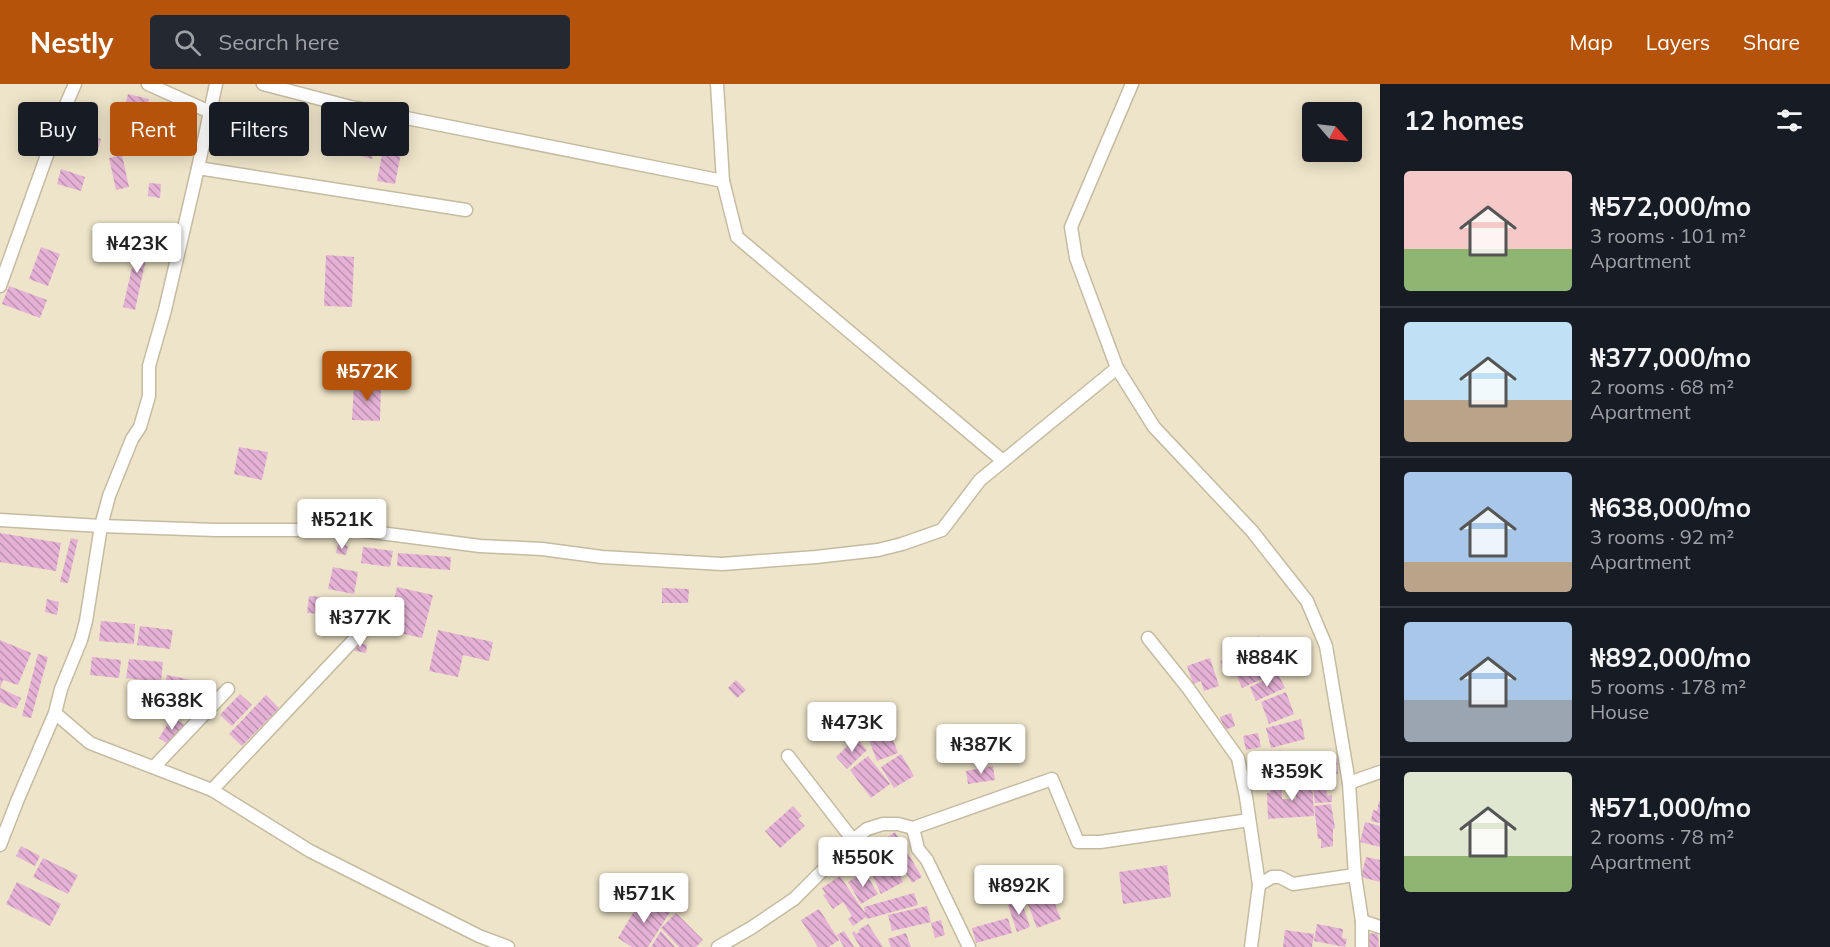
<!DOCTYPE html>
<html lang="en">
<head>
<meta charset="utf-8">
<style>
	:root { --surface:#171b24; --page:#242831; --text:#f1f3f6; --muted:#9ea1a6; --line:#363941; --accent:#b45309 }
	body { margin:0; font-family:Mulish,sans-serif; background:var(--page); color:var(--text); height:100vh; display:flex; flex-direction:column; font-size:22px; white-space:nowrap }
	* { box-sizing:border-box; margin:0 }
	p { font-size:20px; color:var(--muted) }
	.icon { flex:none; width:33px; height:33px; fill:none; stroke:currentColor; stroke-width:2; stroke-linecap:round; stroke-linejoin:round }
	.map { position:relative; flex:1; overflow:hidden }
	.drawer { display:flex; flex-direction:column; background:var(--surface); width:450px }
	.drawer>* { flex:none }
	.hud { position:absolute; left:18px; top:18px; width:570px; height:54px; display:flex; gap:12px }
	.needle { width:39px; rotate:118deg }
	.controls { position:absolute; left:1302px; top:18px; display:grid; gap:12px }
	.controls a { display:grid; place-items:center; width:60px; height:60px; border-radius:6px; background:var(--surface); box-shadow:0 3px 15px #0003; font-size:30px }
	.price { position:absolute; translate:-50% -51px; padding:0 14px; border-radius:6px; background:#fff; color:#222; font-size:20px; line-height:39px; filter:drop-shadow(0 2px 3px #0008) }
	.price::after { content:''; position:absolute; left:50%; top:36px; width:18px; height:14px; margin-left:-9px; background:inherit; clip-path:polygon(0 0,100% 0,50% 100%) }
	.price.current { background:var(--accent); color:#fff }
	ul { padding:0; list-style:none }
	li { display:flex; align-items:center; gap:18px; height:150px; padding:0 24px }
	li+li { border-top:2px solid var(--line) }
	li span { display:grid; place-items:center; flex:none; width:168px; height:120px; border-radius:6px; color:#555 }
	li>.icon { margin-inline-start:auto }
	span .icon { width:72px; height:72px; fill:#fffc; stroke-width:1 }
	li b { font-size:26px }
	h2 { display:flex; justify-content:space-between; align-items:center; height:72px; padding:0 24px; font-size:26px }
	.pill { padding:0 21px; border-radius:6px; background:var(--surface); box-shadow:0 3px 15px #0003; font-size:21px; line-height:54px }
	.pill.current { background:var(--accent); color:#fff }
	header { display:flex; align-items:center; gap:36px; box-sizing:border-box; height:84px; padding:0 30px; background:var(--accent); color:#fff }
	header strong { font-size:28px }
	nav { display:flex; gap:33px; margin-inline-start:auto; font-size:21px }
	.search { width:420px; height:54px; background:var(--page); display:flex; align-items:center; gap:15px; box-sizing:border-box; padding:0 21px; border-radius:6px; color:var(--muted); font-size:22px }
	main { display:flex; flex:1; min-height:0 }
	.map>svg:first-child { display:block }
	.building { fill:url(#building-back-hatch) }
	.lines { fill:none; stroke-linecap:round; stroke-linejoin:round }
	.minor-casing { stroke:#c5bba1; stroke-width:15 }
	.minor { stroke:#fff; stroke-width:12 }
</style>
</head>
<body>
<header>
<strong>Nestly</strong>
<div class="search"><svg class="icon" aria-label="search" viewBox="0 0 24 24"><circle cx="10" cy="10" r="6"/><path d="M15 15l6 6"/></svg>Search here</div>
<nav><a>Map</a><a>Layers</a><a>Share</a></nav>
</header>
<main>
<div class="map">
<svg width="1380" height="863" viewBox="0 0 1380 863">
	<defs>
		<pattern id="building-back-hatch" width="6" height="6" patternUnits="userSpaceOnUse" patternTransform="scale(1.5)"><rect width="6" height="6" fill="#e6b1d6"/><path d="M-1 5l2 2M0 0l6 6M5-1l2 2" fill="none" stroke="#bb91ae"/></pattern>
	</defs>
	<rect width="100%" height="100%" fill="#eee4c9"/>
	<g class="building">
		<path d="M128,10L149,15L139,56L118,51Z"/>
		<path d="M365,43L380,47L372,75L357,71Z"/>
		<path d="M387,45L405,49L395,100L377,97Z"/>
		<path d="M75,46L101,55L96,71L70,61Z"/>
		<path d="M122,71L129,103L116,106L109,74Z"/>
		<path d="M61,85L85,93L81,107L57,100Z"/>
		<path d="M149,99L161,100L160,114L148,112Z"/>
		<path d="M139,154L150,156L135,226L123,223Z"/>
		<path d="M41,163L60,170L48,202L29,195Z"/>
		<path d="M326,171L354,173L352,223L324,222Z"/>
		<path d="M9,202L47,216L40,234L2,220Z"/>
		<path d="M354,299L381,300L380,337L352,336Z"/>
		<path d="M239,363L268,368L262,396L234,390Z"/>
		<path d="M0,449L61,459L56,487L0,478Z"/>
		<path d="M71,454L78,456L68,499L60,498Z"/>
		<path d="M338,460L348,462L346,471L336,469Z"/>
		<path d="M363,463L393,467L390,483L361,479Z"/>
		<path d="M398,469L451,473L450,486L397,482Z"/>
		<path d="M333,483L358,488L354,510L328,505Z"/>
		<path d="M397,503L433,511L422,554L387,546Z"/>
		<path d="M662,504L689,505L688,519H662Z"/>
		<path d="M309,512L362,516L361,532L307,529Z"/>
		<path d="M47,515L59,518L57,531L45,528Z"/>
		<path d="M101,537L135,540L134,560L99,557Z"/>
		<path d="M140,542L173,546L170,565L137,561Z"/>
		<path d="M438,546L493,558L489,577L463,571L458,593L429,587Z"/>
		<path d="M1259,552L1268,573L1226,591L1220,577L1226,574L1224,567Z"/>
		<path d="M0,556L31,569L18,601L3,596L0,604Z"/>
		<path d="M354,558L367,561L366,569L352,566Z"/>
		<path d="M38,570L48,573L31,634L22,632Z"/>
		<path d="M92,573L121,576L119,594L90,591Z"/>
		<path d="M1210,574L1219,602L1204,607L1201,597L1193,600L1187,582Z"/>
		<path d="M129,575L163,578L161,598L126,594Z"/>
		<path d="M1257,584L1262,595L1242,604L1237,592Z"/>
		<path d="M1278,590L1285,604L1256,617L1250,603Z"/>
		<path d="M167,591L215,601L211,621L162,610Z"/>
		<path d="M736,596L746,606L737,614L728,604Z"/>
		<path d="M0,604L21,614L16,625L0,618Z"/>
		<path d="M1286,608L1294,630L1269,640L1261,618Z"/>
		<path d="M240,610L252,621L232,642L220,631Z"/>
		<path d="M266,611L279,624L242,662L229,650Z"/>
		<path d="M1231,629L1235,642L1225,646L1220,633Z"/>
		<path d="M172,633L185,641L171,662L159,654Z"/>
		<path d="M1301,635L1305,655L1271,664L1266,644Z"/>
		<path d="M890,648L898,669L877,677L869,656Z"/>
		<path d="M1258,649L1261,663L1246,666L1243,652Z"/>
		<path d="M856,654L867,666L847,685L836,673Z"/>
		<path d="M901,670L914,692L894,704L881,683Z"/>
		<path d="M868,672L890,700L871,714L850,686Z"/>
		<path d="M1337,674L1338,690L1329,691L1330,701H1317L1315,675Z"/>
		<path d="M993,682L995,696L968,700L966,687Z"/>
		<path d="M1312,694L1314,732L1268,735L1267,709H1270V704H1282V715H1296L1295,701H1299V695Z"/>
		<path d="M1326,702L1327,712L1332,711V718L1315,719L1313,703Z"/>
		<path d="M1379,717H1380V739L1371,737L1373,726L1377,727Z"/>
		<path d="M1331,720L1335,744L1333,745V762L1321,764V755H1318L1314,722Z"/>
		<path d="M793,722L802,732L798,735L805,742L780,764L765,747Z"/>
		<path d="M1365,738L1380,742V763L1360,758Z"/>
		<path d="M895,748L922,793L912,799L885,755Z"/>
		<path d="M21,762L40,772L35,782L16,772Z"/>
		<path d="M889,762L901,786L898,788L903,798L881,810L864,774Z"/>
		<path d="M1366,773L1380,776V798L1361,793Z"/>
		<path d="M43,774L78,791L68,810L33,793Z"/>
		<path d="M1167,781L1171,813L1123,820L1119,788Z"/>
		<path d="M865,788L878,810L861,820L848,798Z"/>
		<path d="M840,792L865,829L864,823L914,809L918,821L867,835L866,833L853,842L848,835L852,832L843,818L833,825L823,811L826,810L822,804Z"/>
		<path d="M17,798L61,820L50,842L6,820Z"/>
		<path d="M1047,801L1061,835L1037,844L1024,810Z"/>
		<path d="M644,811L670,828L648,863H632L618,854Z"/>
		<path d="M1021,817L1030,843L1017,848L1008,821Z"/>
		<path d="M927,822L931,838L892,847L888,831Z"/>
		<path d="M819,825L839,856L829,863H818L801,836Z"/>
		<path d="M676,829L703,856L696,863H679L661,844Z"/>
		<path d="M1008,834L1012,849L976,859L972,844Z"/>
		<path d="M941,836L945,851L935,854L931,839Z"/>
		<path d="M868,840L883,863H860L852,849L854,847L856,850L860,848L858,846Z"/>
		<path d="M1317,840L1343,845L1342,854L1347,855L1345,863L1314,857Z"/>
		<path d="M1285,846L1314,850L1312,863H1283Z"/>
		<path d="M661,847L675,863H651Z"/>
		<path d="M844,847L854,863H844L837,851Z"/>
		<path d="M906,849L911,863H891L888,855Z"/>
		<path d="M1378,849L1379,863H1367V850Z"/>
	</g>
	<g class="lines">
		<g class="minor-casing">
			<g id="minor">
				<path d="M148,0L210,28"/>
				<path d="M263,0L351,23L723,97"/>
				<path d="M717,0L723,97L737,153L1003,377"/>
				<path d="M1132,0L1071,143L1076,174L1117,284L1154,343L1252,447L1307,517L1326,562L1349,699L1355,791L1362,837V863"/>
				<path d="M198,84L466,126"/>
				<path d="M0,202L61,32L75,0"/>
				<path d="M0,436L101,442L216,446H357L480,462L542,465L602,473L722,480L816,473L878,466L902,460L942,446L980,396L1117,284"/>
				<path d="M1148,554L1188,604L1238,674L1246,713L1259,801L1251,863"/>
				<path d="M55,629L90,659L212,706L310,767L479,852L508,863"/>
				<path d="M788,672L853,756"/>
				<path d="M154,683L228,605"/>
				<path d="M1349,699L1380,688"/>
				<path d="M212,706L365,544"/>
				<path d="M913,744L918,765L927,776L969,863"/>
				<path d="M0,761L18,715L55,629L61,605L81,556L86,537L101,442L109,412L132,355L140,343L149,312V282L165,226L198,84L216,0"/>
				<path d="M1259,801L1272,793H1280L1293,800L1355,791"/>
				<path d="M1362,837L1380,843"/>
				<path d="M718,863L751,844L794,815L853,756L867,745L883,740H898L913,744L1052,695L1078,758H1100L1249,736"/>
			</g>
		</g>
		<use href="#minor" class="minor"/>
	</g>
</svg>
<div class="controls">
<a><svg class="needle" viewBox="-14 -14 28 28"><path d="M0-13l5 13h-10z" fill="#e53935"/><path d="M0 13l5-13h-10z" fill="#9ea1a6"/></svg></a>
</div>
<b class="price" style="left:137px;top:190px">₦423K</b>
<b class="price current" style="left:367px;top:318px">₦572K</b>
<b class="price" style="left:342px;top:466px">₦521K</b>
<b class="price" style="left:360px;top:564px">₦377K</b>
<b class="price" style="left:1267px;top:604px">₦884K</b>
<b class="price" style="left:172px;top:647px">₦638K</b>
<b class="price" style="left:852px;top:669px">₦473K</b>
<b class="price" style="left:981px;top:691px">₦387K</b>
<b class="price" style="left:1292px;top:718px">₦359K</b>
<b class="price" style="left:863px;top:804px">₦550K</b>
<b class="price" style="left:1019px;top:832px">₦892K</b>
<b class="price" style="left:644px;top:840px">₦571K</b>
<div class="hud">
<a class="pill">Buy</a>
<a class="pill current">Rent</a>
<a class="pill">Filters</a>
<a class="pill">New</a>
</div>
</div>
<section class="drawer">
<h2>12 homes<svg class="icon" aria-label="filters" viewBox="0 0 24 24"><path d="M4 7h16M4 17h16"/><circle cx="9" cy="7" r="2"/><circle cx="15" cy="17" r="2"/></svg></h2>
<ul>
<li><span style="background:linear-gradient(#f6c9c9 65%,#8fb573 0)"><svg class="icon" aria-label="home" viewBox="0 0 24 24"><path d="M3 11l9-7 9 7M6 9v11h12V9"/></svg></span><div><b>₦572,000/mo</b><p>3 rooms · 101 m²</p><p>Apartment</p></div></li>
<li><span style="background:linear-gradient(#bfe0f5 65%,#b9a48a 0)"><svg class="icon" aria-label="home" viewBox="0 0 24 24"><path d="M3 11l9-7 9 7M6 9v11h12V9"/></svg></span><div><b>₦377,000/mo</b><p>2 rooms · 68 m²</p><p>Apartment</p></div></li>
<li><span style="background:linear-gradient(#a9c7e8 75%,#b9a48a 0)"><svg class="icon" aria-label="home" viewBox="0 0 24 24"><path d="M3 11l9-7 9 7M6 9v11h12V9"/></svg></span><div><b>₦638,000/mo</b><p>3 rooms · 92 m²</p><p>Apartment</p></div></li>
<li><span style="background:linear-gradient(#a9c7e8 65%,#9aa5b1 0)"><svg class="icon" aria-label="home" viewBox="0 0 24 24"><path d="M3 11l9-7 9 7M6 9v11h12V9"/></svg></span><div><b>₦892,000/mo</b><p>5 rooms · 178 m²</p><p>House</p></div></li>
<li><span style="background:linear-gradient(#dfe7d0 70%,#8fb573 0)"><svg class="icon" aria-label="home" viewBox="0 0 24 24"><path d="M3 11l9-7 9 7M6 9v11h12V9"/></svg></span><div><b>₦571,000/mo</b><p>2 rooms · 78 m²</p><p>Apartment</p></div></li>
</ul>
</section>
</main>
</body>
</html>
